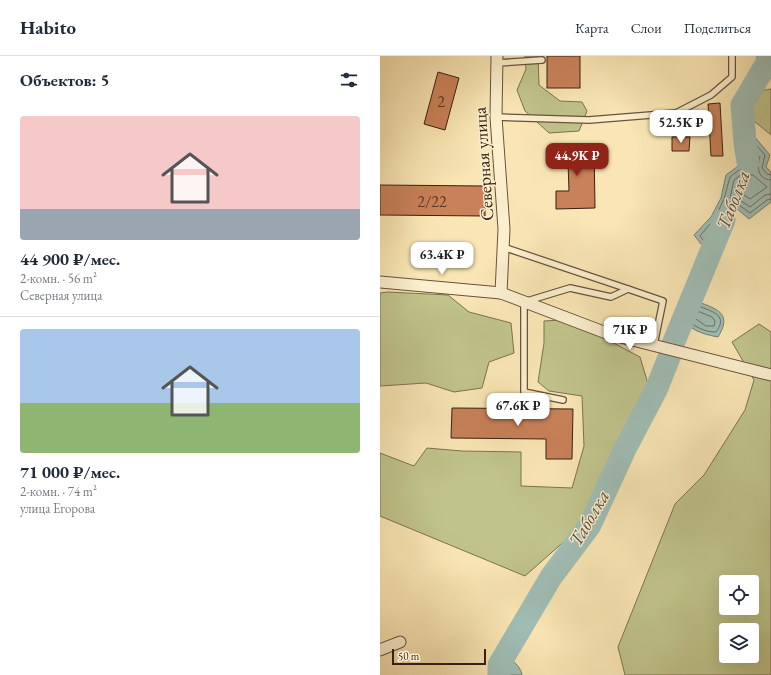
<!DOCTYPE html>
<html lang="ru">
<head>
<meta charset="utf-8">
<style>
	:root { --surface:#fff; --page:#f6f6f7; --text:#1f2937; --muted:#747a83; --line:#e0e1e3; --accent:#8f2418 }
	body { margin:0; font-family:"EB Garamond",serif; background:var(--page); color:var(--text); height:100vh; display:flex; flex-direction:column; font-size:15px; white-space:nowrap }
	* { box-sizing:border-box; margin:0 }
	p { font-size:13px; color:var(--muted) }
	.icon { flex:none; width:22px; height:22px; fill:none; stroke:currentColor; stroke-width:2; stroke-linecap:round; stroke-linejoin:round }
	.map { position:relative; flex:1; overflow:hidden }
	.panel { display:flex; flex-direction:column; background:var(--surface); width:380px }
	.panel>* { flex:none }
	.tools { position:absolute; left:339px; top:519px; display:grid; gap:8px }
	.tools a { display:grid; place-items:center; width:40px; height:40px; border-radius:4px; background:var(--surface); box-shadow:0 4px 16px #0002; font-size:20px }
	.scale { position:absolute; left:12px; bottom:10px; width:94px; box-sizing:border-box; padding-left:4px; border:2px solid #392015; border-top:0; font-size:11px; line-height:14px; white-space:nowrap; color:#392015; -webkit-text-stroke:3px #fbefce; paint-order:stroke }
	.price { position:absolute; translate:-50% -34px; padding:0 9px; border-radius:8px; background:#fff; color:#222; font-size:13px; line-height:26px; filter:drop-shadow(0 1px 2px #0008) }
	.price::after { content:''; position:absolute; left:50%; top:24px; width:12px; height:9px; margin-left:-6px; background:inherit; clip-path:polygon(0 0,100% 0,50% 100%) }
	.price.active { background:var(--accent); color:#fff }
	ul { padding:0; list-style:none }
	li { display:grid; align-content:center; gap:8px; height:212px; padding:0 20px }
	li+li { border-top:1px solid var(--line) }
	li span { display:grid; place-items:center; height:124px; border-radius:4px; color:#555 }
	li>.icon { margin-inline-start:auto }
	span .icon { width:72px; height:72px; fill:#fffc; stroke-width:1 }
	li b { font-size:17px }
	h2 { display:flex; justify-content:space-between; align-items:center; height:48px; padding:0 20px; font-size:17px }
	header { display:flex; align-items:center; gap:24px; box-sizing:border-box; height:56px; padding:0 20px; background:var(--surface); border-bottom:1px solid var(--line) }
	header strong { font-size:19px }
	nav { display:flex; gap:22px; margin-inline-start:auto; font-size:14px }
	main { display:flex; flex:1; min-height:0 }
	.map>svg:first-child { display:block }
	.green { fill:#c0c48b; stroke:#7c7250; fill-rule:evenodd }
	.water { fill:#a0beb6; stroke:#777f76 }
	.lines { fill:none; stroke-linecap:round; stroke-linejoin:round }
	.shore { stroke:#6c6f66; stroke-width:1 }
	.river { stroke:#a0beb6; stroke-width:23 }
	.building { fill:#c88158; stroke:#392015 }
	.lane-casing { stroke:#69523d; stroke-width:8 }
	.street-casing { stroke:#69523d; stroke-width:13 }
	.lane { stroke:#fbefce; stroke-width:5.5 }
	.street { stroke:#fbefce; stroke-width:11 }
	.labels { text-anchor:middle; dominant-baseline:central; stroke-width:3; stroke-linejoin:round; paint-order:stroke }
	.number-label { font-size:16px; fill:#5d3826 }
	.street-label { font-size:18px; fill:#392015; stroke:#fbefce }
	.water-label { font-size:19px; font-style:italic; fill:#584f45; stroke:#fbefce }
</style>
</head>
<body>
<header>
<strong>Habito</strong>
<nav><a>Карта</a><a>Слои</a><a>Поделиться</a></nav>
</header>
<main>
<section class="panel">
<h2>Объектов: 5<svg class="icon" aria-label="filters" viewBox="0 0 24 24"><path d="M4 7h16M4 17h16"/><circle cx="9" cy="7" r="2"/><circle cx="15" cy="17" r="2"/></svg></h2>
<ul>
<li><span style="background:linear-gradient(#f6c9c9 75%,#9aa5b1 0)"><svg class="icon" aria-label="home" viewBox="0 0 24 24"><path d="M3 11l9-7 9 7M6 9v11h12V9"/></svg></span><div><b>44 900 ₽/мес.</b><p>2-комн. · 56 m²</p><p>Северная улица</p></div></li>
<li><span style="background:linear-gradient(#a9c7e8 60%,#8fb573 0)"><svg class="icon" aria-label="home" viewBox="0 0 24 24"><path d="M3 11l9-7 9 7M6 9v11h12V9"/></svg></span><div><b>71 000 ₽/мес.</b><p>2-комн. · 74 m²</p><p>улица Егорова</p></div></li>
</ul>
</section>
<div class="map">
<svg width="391" height="619" viewBox="0 0 391 619">
	<rect width="100%" height="100%" fill="#f9e6b4"/>
	<filter id="stains"><feTurbulence type="fractalNoise" baseFrequency=".005" numOctaves="4"/><feColorMatrix values="0 0 0 0 .2 0 0 0 0 .09 0 0 0 0 .02 0 0 0 .5 -.17"/></filter>
	<radialGradient id="worn" r=".72"><stop offset=".6" stop-color="#630" stop-opacity="0"/><stop offset="1" stop-color="#630" stop-opacity=".3"/></radialGradient>
	<g class="green">
		<path d="M145,0H158L159,29L180,45L202,46L207,55L199,75L169,77L145,55L137,34L146,13Z"/>
		<path d="M391,33V79L368,60L380,35Z"/>
		<path d="M8,236L68,239L89,256L131,267L134,297L109,306L102,332L74,336L46,327L0,330V237Z"/>
		<path d="M180,264L211,275L260,301L269,331L196,475L145,520L0,460V397L34,410L47,392L82,395L141,396V430L192,432L204,390L202,340L169,335L158,326L164,287V265Z"/>
		<path d="M379,268L391,276V619H245L238,591L295,448L324,419L365,354L374,324L352,286ZM346,526H372V552H346ZM346,574H372V600H346Z"/>
	</g>
	<g class="water">
		<path d="M377,0H391V22L389,23L376,12Z"/>
		<path d="M368,73L390,99L386,111L391,116V146L369,163L356,152L343,184L333,193L321,188L314,179L331,161L341,142L346,119L365,105L361,78Z"/>
		<path d="M321,247C341,254 351,260 338,281C321,278 308,273 298,259L303,249Z"/>
		<path d="M125,600C132,603 141,611 142,619H114L118,602Z"/>
	</g>
	<g class="lines">
		<g class="shore">
			<path d="M371,119H373L387,131L370,143L358,135L360,127Z"/>
			<path d="M391,119L387,118L382,112L385,99L369,81H367L368,107L350,121L344,143L335,162L320,180L324,185L332,188L339,181L354,149H359L370,157L387,144L391,143"/>
			<path d="M391,124C377,123 377,111 380,101L374,97L372,110L354,124L350,142L352,144H360L370,151L385,139L391,138"/>
			<path d="M321,251C334,256 348,260 336,276C323,276 311,269 303,259L306,252Z"/>
			<path d="M320,256L332,261L335,265L334,270H326L310,259L311,257Z"/>
		</g>
		<g class="river">
			<path d="M368,106L365,87L362,49L391,0"/>
			<path d="M293,288L344,164"/>
			<path d="M119,619V609L171,521L210,469L245,393L276,334L290,299"/>
		</g>
	</g>
	<g class="building">
		<rect x="167" y="0" width="33" height="32"/>
		<path d="M58,16L79,22L65,74L44,68Z"/>
		<path d="M340,47L343,100H331L328,48Z"/>
		<path d="M292,81H310L309,95H292Z"/>
		<path d="M214,89L215,152L176,153V135H189L188,106H175V90Z"/>
		<path d="M0,129L105,130V160L0,159Z"/>
		<path d="M72,352L193,353L192,403H166V383L71,382Z"/>
	</g>
	<g class="lines">
		<g class="lane-casing">
			<g id="lane">
				<path d="M117,7L162,4"/>
				<path d="M116,61L209,64L296,57L331,39L352,21V0"/>
				<path d="M123,191L248,233"/>
				<path d="M183,344L144,336V246L190,232L231,241L248,233L283,245L274,289"/>
			</g>
		</g>
		<g class="street-casing">
			<g id="street">
				<path d="M117,0L116,61L124,173L121,237"/>
				<path d="M0,226L121,237L229,278L391,319"/>
				<path d="M0,594L20,586"/>
			</g>
		</g>
		<use href="#lane" class="lane"/>
		<use href="#street" class="street"/>
	</g>
	<g class="labels">
		<g class="number-label">
			<text x="61" y="45">2</text>
			<text x="52" y="145">2/22</text>
		</g>
		<g class="street-label">
			<text transform="translate(103 108) rotate(-94)">Северная улица</text>
		</g>
		<g class="water-label">
			<text transform="translate(353 144) rotate(-69)">Таболка</text>
			<text transform="translate(209 462) rotate(-60)">Таболка</text>
		</g>
	</g>
	<rect width="100%" height="100%" filter="url(#stains)"/>
	<rect width="100%" height="100%" fill="url(#worn)"/>
</svg>
<div class="tools">
<a><svg class="icon" aria-label="locate" viewBox="0 0 24 24"><circle cx="12" cy="12" r="6"/><path d="M12 2v4M12 18v4M2 12h4M18 12h4"/></svg></a>
<a><svg class="icon" aria-label="layers" viewBox="0 0 24 24"><path d="M12 4l9 5-9 5-9-5zM3 14l9 5 9-5"/></svg></a>
</div>
<div class="scale">50 m</div>
<b class="price" style="left:301px;top:88px">52.5K ₽</b>
<b class="price active" style="left:197px;top:121px">44.9K ₽</b>
<b class="price" style="left:62px;top:220px">63.4K ₽</b>
<b class="price" style="left:250px;top:295px">71K ₽</b>
<b class="price" style="left:138px;top:371px">67.6K ₽</b>
</div>
</main>
</body>
</html>
